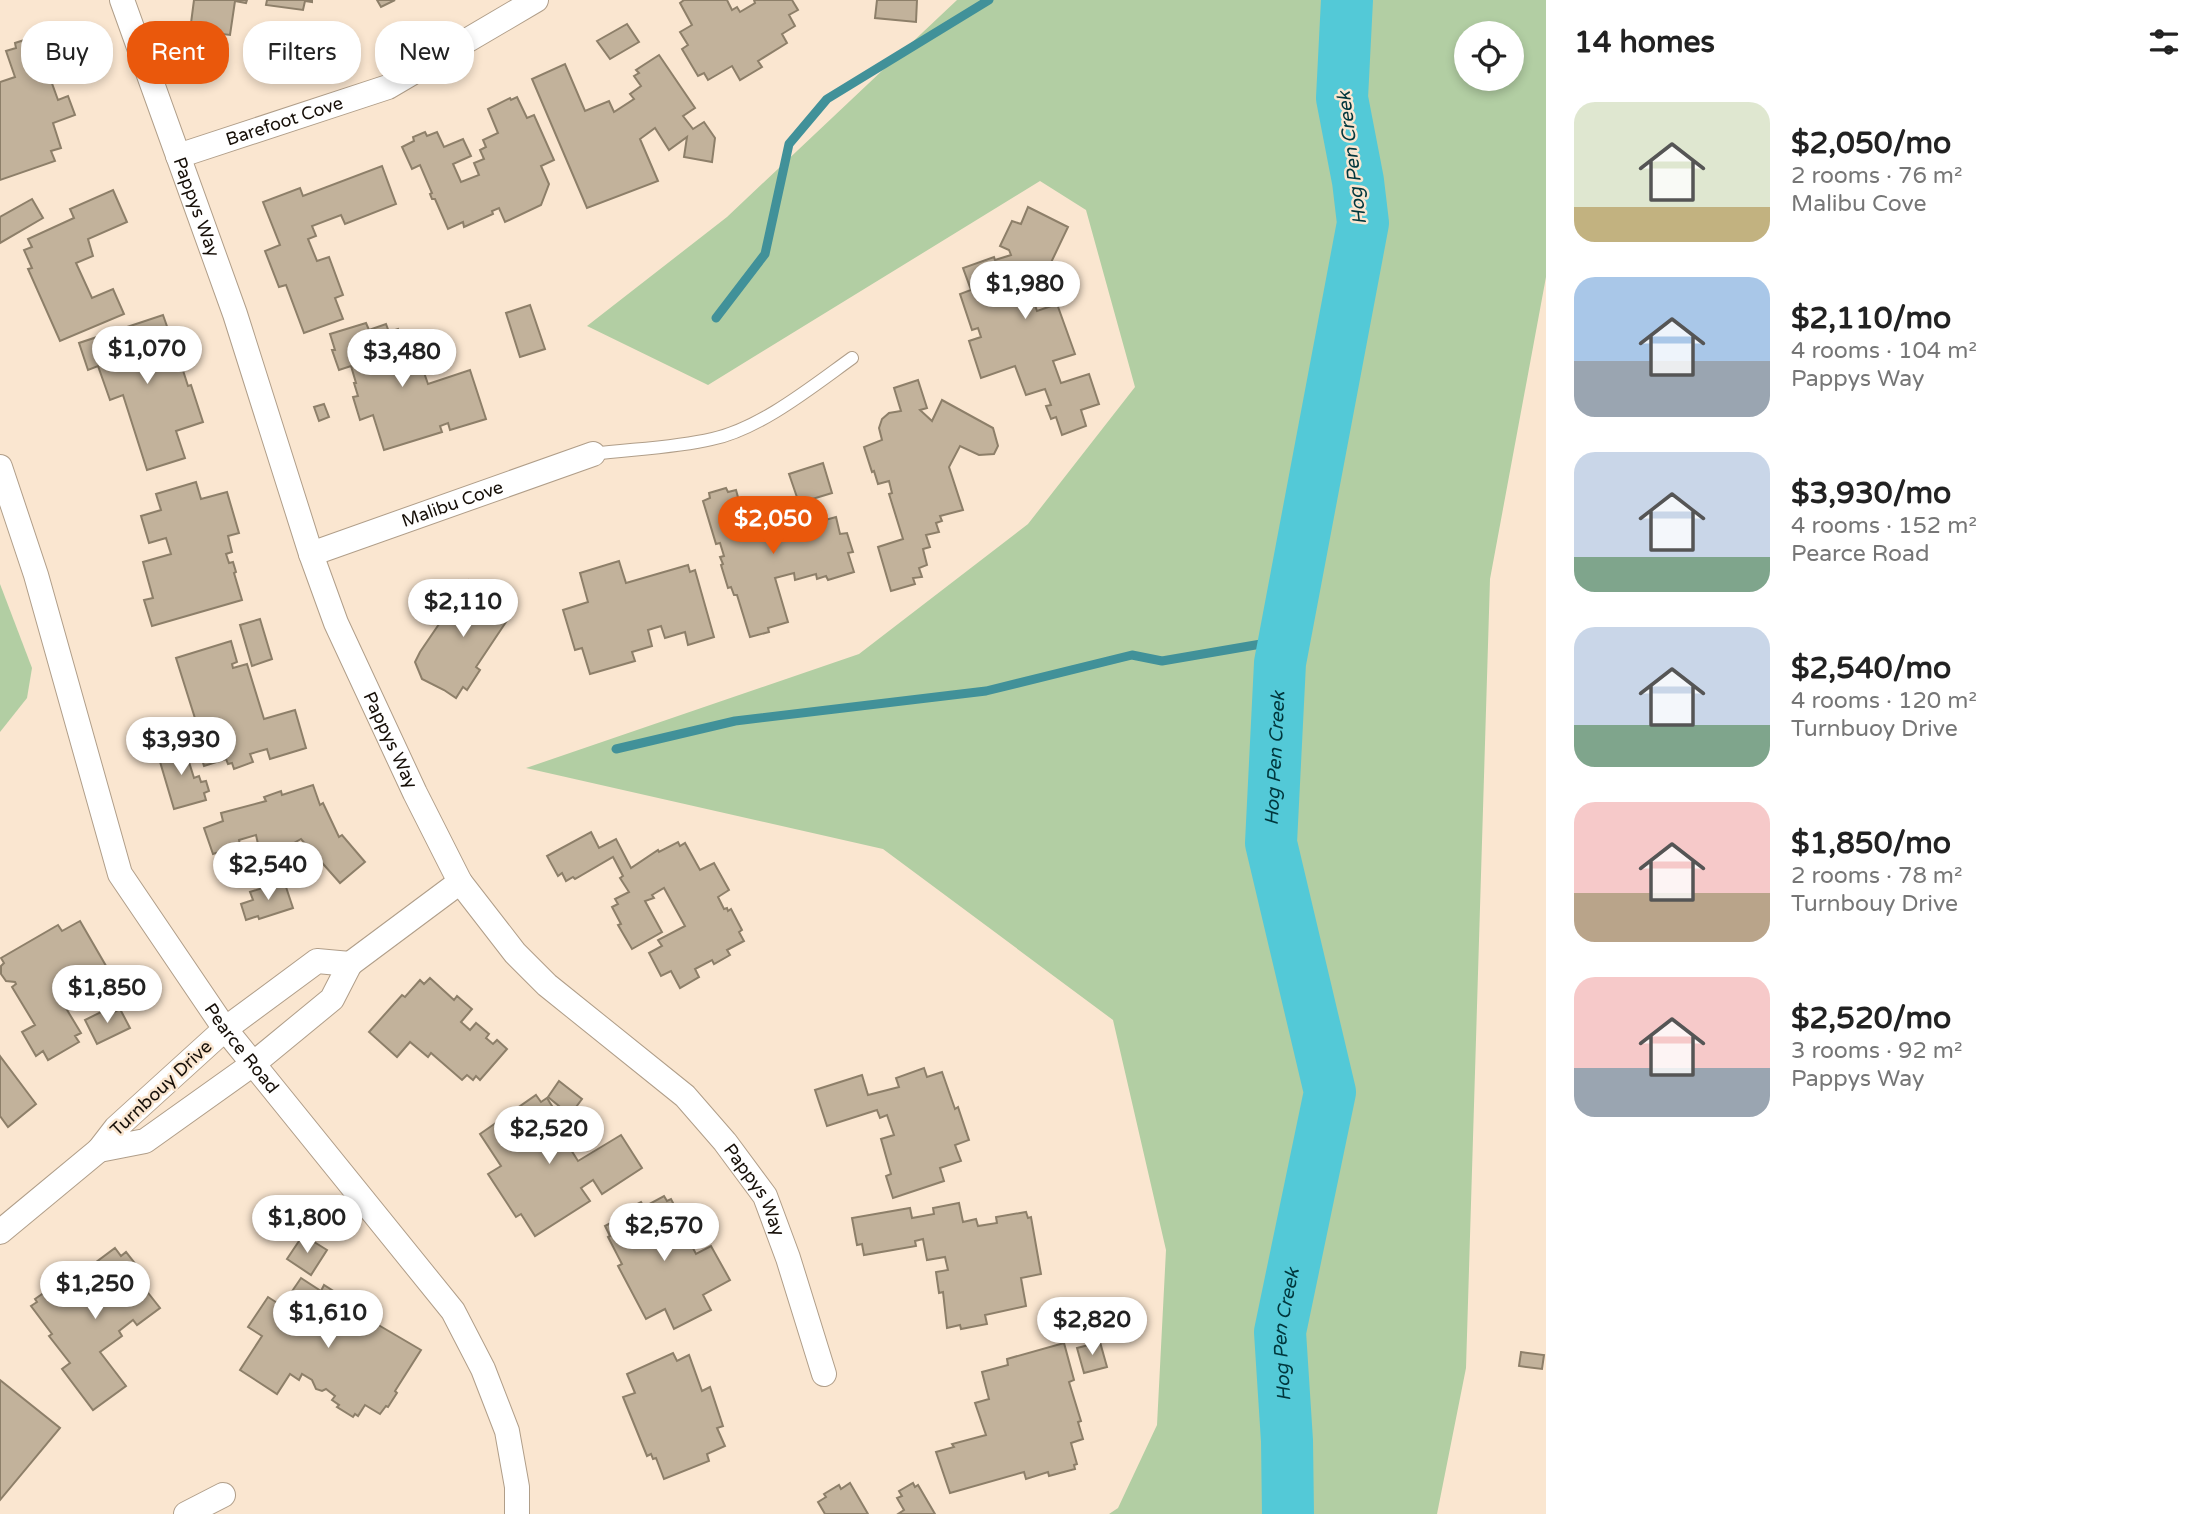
<!DOCTYPE html>
<html lang="en">
<head>
<meta charset="utf-8">
<style>
	:root { --surface:#fff; --page:#f6f6f6; --text:#222; --muted:#767676; --accent:#ea580c }
	body { margin:0; font-family:"Varela Round",sans-serif; background:var(--page); color:var(--text); height:100vh; display:flex; flex-direction:column; font-size:26px; white-space:nowrap }
	* { box-sizing:border-box; margin:0 }
	p { font-size:23px; color:var(--muted) }
	.icon { flex:none; width:38px; height:38px; fill:none; stroke:currentColor; stroke-width:2; stroke-linecap:round; stroke-linejoin:round }
	.map { position:relative; flex:1; overflow:hidden }
	.sheet { display:flex; flex-direction:column; background:var(--surface); width:665px }
	.sheet>* { flex:none }
	.guide { position:absolute; left:21px; top:21px; width:665px; height:63px; display:flex; gap:14px }
	.controls { position:absolute; left:1454px; top:21px; display:grid; gap:14px }
	.controls a { display:grid; place-items:center; width:70px; height:70px; border-radius:50%; background:var(--surface); box-shadow:0 4px 10px #0003; font-size:35px }
	.price { position:absolute; translate:-50% -60px; padding:0 16px; border-radius:24px; background:#fff; color:#222; font-size:23px; line-height:46px; filter:drop-shadow(0 2px 4px #0008) }
	.price::after { content:''; position:absolute; left:50%; top:42px; width:21px; height:16px; margin-left:-10px; background:inherit; clip-path:polygon(0 0,100% 0,50% 100%) }
	.price.active { background:var(--accent); color:#fff }
	ul { padding:0; list-style:none }
	li { display:flex; align-items:center; gap:21px; height:175px; padding:0 28px }
	li span { display:grid; place-items:center; flex:none; width:196px; height:140px; border-radius:21px; color:#555 }
	li>.icon { margin-inline-start:auto }
	span .icon { width:84px; height:84px; fill:#fffc; stroke-width:1 }
	li b { font-size:30px }
	h2 { display:flex; justify-content:space-between; align-items:center; height:84px; padding:0 28px; font-size:30px }
	.tag { padding:0 24px; border-radius:28px; background:var(--surface); box-shadow:0 4px 10px #0003; font-size:24px; line-height:63px }
	.tag.active { background:var(--accent); color:#fff }
	main { display:flex; flex:1; min-height:0 }
	.map>svg:first-child { display:block }
	.green { fill:#b2cea3; fill-rule:evenodd }
	.lines { fill:none; stroke-linecap:round; stroke-linejoin:round }
	.stream { stroke:#419199; stroke-width:9 }
	.river { stroke:#53c9d7; stroke-width:52 }
	.building { fill:#c2b29b; stroke:#8d7f69; stroke-width:2 }
	.lane-casing { stroke:#b09e89; stroke-width:14 }
	.street-casing { stroke:#b09e89; stroke-width:26 }
	.lane { stroke:#fff; stroke-width:12 }
	.street { stroke:#fff; stroke-width:24 }
	.labels { text-anchor:middle; dominant-baseline:central; stroke-width:5; stroke-linejoin:round; paint-order:stroke }
	.street-label { font-size:18px; fill:#160f08; stroke:#fae6d0 }
	.water-label { font-size:19px; font-style:italic; fill:#00373d; stroke:#fae6d0 }
</style>
</head>
<body>
<main>
<div class="map">
<svg width="1546" height="1514" viewBox="0 0 1546 1514">
	<rect width="100%" height="100%" fill="#fae6d0"/>
	<g class="green">
		<path d="M957,0H1546V277L1490,579L1466,1368L1437,1514H1109L1118,1508L1157,1425L1166,1250L1113,1020L883,849L526,768L859,654L1028,524L1135,387L1086,210L1040,181L708,385L587,326L727,217ZM1466,33H1512V79H1466Z"/>
		<path d="M0,584L32,668L27,698L0,732Z"/>
	</g>
	<g class="lines">
		<g class="stream">
			<path d="M716,318L765,254L789,144L827,99L989,0"/>
			<path d="M616,749L735,721L986,691L1132,655L1162,661L1284,640"/>
		</g>
		<path class="river" id="s1" d="M1288,1514L1287,1441L1280,1332L1330,1092L1271,843L1280,663L1363,223L1358,181L1342,98L1347,0"/>
	</g>
	<g class="building">
		<path d="M194,0H247L246,3L235,1L230,35L205,32L206,28L191,23Z"/>
		<path d="M267,0H312V2L305,1L303,10L266,5Z"/>
		<path d="M377,0H395L381,7Z"/>
		<path d="M684,0H727L732,10L737,7L740,12L755,3L754,0H792L798,10L789,15L795,26L782,34L787,43L758,61L762,67L740,80L732,66L708,80L704,73L698,76L682,49L688,45L680,32L692,25L680,3Z"/>
		<path d="M877,0H917L916,22L875,18Z"/>
		<path d="M627,24L639,42L610,59L597,41Z"/>
		<path d="M64,27L74,52L72,53L76,66L49,75L58,100L68,96L75,115L53,123L61,148L51,151L55,161L0,180V82L15,77L6,51L16,48L15,43Z"/>
		<path d="M659,55L695,108L683,116L693,129L704,122L715,138L712,162L684,157L687,137L669,150L655,128L640,139L658,181L587,208L532,79L565,64L585,111L609,101L614,112L634,99L630,94L641,86L634,76L639,73L636,70Z"/>
		<path d="M517,97L527,118L534,115L554,160L541,166L549,184L541,205L505,222L499,208L492,211L493,214L464,227L463,222L448,229L435,199H432L430,194L432,193L420,165L412,169L402,147L414,141L413,137L425,132L427,136L437,132L444,147L463,139L471,156L453,164L461,182L479,175L474,163L484,159L480,150L486,147L483,140L498,133L488,109L510,98L511,100Z"/>
		<path d="M382,166L396,204L345,224L341,215L312,226L316,236L308,239L317,261L329,257L343,295L335,298L343,319L304,333L286,285L279,287L265,251L280,245L263,202L300,188L303,196Z"/>
		<path d="M113,190L127,222L88,239L93,256L76,263L92,298L113,289L124,314L60,341L28,269L32,268L24,250L32,247L28,239L74,218L70,209Z"/>
		<path d="M32,199L43,218L0,243V217Z"/>
		<path d="M1028,207L1068,227L1047,271L1032,263L1011,270L1013,275L1004,278L1005,282L1025,275L1037,311L1057,304L1075,354L1053,361L1061,383L1089,374L1099,404L1081,410L1086,426L1062,435L1056,417L1051,419L1046,406L1051,405L1045,389L1026,395L1015,366L981,378L969,341L981,337L978,328L972,330L960,294L971,290L963,268L994,257L995,260L1011,255L1009,250L1000,246L1012,221L1021,224Z"/>
		<path d="M530,305L545,349L520,357L506,313Z"/>
		<path d="M163,315L176,352L162,357L165,366L180,361L188,386L191,385L203,422L176,431L185,458L147,470L123,395L110,400L98,366L88,370L79,343Z"/>
		<path d="M366,323L369,330L386,324L389,332L398,329L402,345L391,349L397,368L420,361L428,384L470,370L486,419L450,430L448,423L440,426L442,432L384,450L373,415L360,420L353,397L358,396L354,383H356L351,366L339,370L332,350H335L330,334Z"/>
		<path d="M918,380L927,408L920,410L932,421L942,400L993,428L998,446L994,454L979,455L960,446L949,467L963,510L940,516L942,521L936,523L939,532L926,535L930,547L923,549L927,565L919,568L922,577L913,578L915,584L891,591L878,547L903,539L889,494L892,493L889,481L878,484L874,471L872,472L864,447L882,440L879,428L882,419L889,413L901,411L894,388Z"/>
		<path d="M324,404L329,417L319,421L314,407Z"/>
		<path d="M823,463L832,493L799,503L789,474Z"/>
		<path d="M196,482L201,499L227,492L239,533L228,536L232,552L226,554L229,563L233,562L236,572L234,573L242,600L152,626L144,600L153,598L143,562L171,554L166,538L149,543L141,516L161,510L156,494Z"/>
		<path d="M726,488L728,492L736,490L741,508L744,507L752,535L764,531L765,535L788,528L785,517L791,516L790,511L807,505L808,509L814,508L818,522L836,517L840,534L847,533L853,552L848,553L854,572L828,580L826,576L817,579L816,574L795,580L794,573L775,578L788,622L768,628L769,632L750,637L737,595H734L731,587L728,588L721,565L723,564L720,557L724,556L720,543L716,544L703,501L710,498L709,493Z"/>
		<path d="M619,561L626,583L688,565L690,572L695,570L714,637L688,645L685,632L665,638L661,626L648,630L652,646L632,652L635,661L590,674L582,648L575,650L563,610L588,602L580,573Z"/>
		<path d="M469,580L500,599L514,610L476,667L480,670L467,690L463,687L456,698L444,690L422,679L415,662L420,652Z"/>
		<path d="M260,619L272,659L252,666L240,625Z"/>
		<path d="M231,641L237,662L232,664L233,668L247,664L264,719L295,710L306,748L270,759L267,749L250,754L253,762L234,769L232,763L228,764L226,759L204,766L194,733L199,731L176,658Z"/>
		<path d="M174,742L176,749L184,746L194,778L199,776L201,782L206,781L209,791L204,793L206,800L174,809L158,755L161,754L158,747Z"/>
		<path d="M313,785L320,805L323,803L339,837L342,835L365,862L340,883L301,839L294,843L300,851L288,861L279,850L278,851L280,858L264,852L258,844L256,835L239,840L240,845L213,854L204,828L223,821L221,813L266,801L264,797L281,791L282,795Z"/>
		<path d="M591,832L599,848L616,839L631,868L658,850L659,852L678,842L680,846L685,843L700,870L714,863L729,890L718,897L724,909L727,908L728,911L731,909L742,930L739,932L744,941L727,950L730,955L714,964L712,960L695,969L699,977L680,988L671,971L661,976L649,953L662,946L658,940L685,926L664,888L652,895L654,898L645,901L662,932L632,949L618,925L621,924L612,907L618,904L615,899L629,892L620,878L623,876L613,857L575,879L573,877L566,881L562,873L558,876L547,856Z"/>
		<path d="M284,881L293,908L259,919L258,916L246,920L241,904L253,900L250,892Z"/>
		<path d="M80,921L120,990L96,1005L93,1001L80,1009L75,999L64,1005L81,1033L75,1036L79,1042L48,1060L43,1051L36,1056L22,1032L35,1025L12,987L16,984L15,982L6,981L1,974V966L4,963L1,958L58,925L62,931Z"/>
		<path d="M430,978L454,1000L457,996L472,1009L461,1022L470,1030L476,1023L489,1034L486,1038L493,1044L497,1040L507,1049L480,1080L476,1076L473,1080L467,1075L462,1080L431,1053L428,1057L410,1042L397,1057L369,1032L402,995L405,997L420,980L424,984Z"/>
		<path d="M120,1009L130,1028L97,1044L85,1020L105,1010L108,1015Z"/>
		<path d="M0,1056L36,1104L8,1127L0,1116Z"/>
		<path d="M924,1068L927,1077L942,1072L955,1109L958,1107L969,1140L955,1145L961,1161L940,1168L944,1181L893,1198L886,1176L891,1174L881,1139L894,1135L887,1115L880,1118L877,1110L827,1126L815,1090L862,1075L868,1095L899,1087L896,1078Z"/>
		<path d="M559,1081L582,1099L570,1115L548,1097Z"/>
		<path d="M536,1095L541,1102L547,1098L560,1119L550,1125L563,1144L566,1142L578,1161L621,1135L642,1168L602,1194L593,1180L581,1188L590,1201L535,1236L521,1214L516,1217L488,1174L501,1166L480,1134Z"/>
		<path d="M664,1196L667,1201L671,1199L682,1220L674,1224L679,1234L684,1231L696,1254L711,1246L730,1280L703,1295L711,1310L674,1329L665,1309L646,1319L618,1266L622,1264L608,1237L610,1236L605,1226L622,1217L620,1213L641,1202L644,1207Z"/>
		<path d="M959,1203L963,1222L976,1219L978,1226L997,1223L996,1217L1026,1212L1028,1218L1031,1217L1041,1274L1021,1278L1026,1306L985,1315L987,1324L961,1329L960,1325L947,1328L943,1292L939,1293L936,1272L948,1270L945,1257L927,1260L923,1239L915,1241L916,1246L864,1255L862,1244L857,1245L852,1218L910,1208L912,1218L934,1214L933,1208Z"/>
		<path d="M303,1235L327,1250L311,1275L287,1259Z"/>
		<path d="M115,1248L121,1256L126,1252L144,1275L138,1280L160,1308L137,1325L133,1320L119,1331L122,1336L100,1352L126,1386L93,1410L62,1369L70,1363L49,1336L52,1334L31,1306L37,1302L35,1299L45,1292L47,1294L53,1288L56,1292Z"/>
		<path d="M301,1278L321,1291L324,1285L349,1301L346,1306L421,1350L395,1391L397,1393L388,1407L386,1406L380,1414L365,1405L358,1416L355,1414L353,1417L337,1407L339,1405L332,1400L335,1396L326,1389L322,1391L316,1389L312,1380L302,1374L299,1380L290,1374L277,1394L240,1370L262,1336L248,1327L268,1297L282,1306Z"/>
		<path d="M1100,1342L1107,1367L1084,1373L1077,1348Z"/>
		<path d="M1064,1343L1074,1380L1069,1382L1081,1421L1078,1422L1083,1439L1071,1443L1077,1464L1074,1465L1075,1469L1049,1476L1048,1472L1026,1479L1024,1472L950,1493L936,1452L954,1447L952,1444L986,1435L975,1403L989,1399L982,1372L1008,1365L1007,1359Z"/>
		<path d="M1521,1352L1544,1355L1542,1369L1519,1366Z"/>
		<path d="M673,1353L677,1361L689,1355L702,1391L710,1387L723,1426L717,1428L725,1446L707,1454L709,1461L664,1479L656,1458L653,1459L651,1454L647,1456L623,1397L635,1393L627,1374Z"/>
		<path d="M0,1380L60,1428L0,1500Z"/>
		<path d="M850,1483L868,1514H825L818,1502L826,1497L824,1494L839,1485L841,1489Z"/>
		<path d="M913,1483L915,1487L918,1485L935,1514H898L904,1510L897,1498L902,1496L899,1491Z"/>
	</g>
	<g class="lines">
		<g class="lane-casing">
			<path id="lane" d="M593,454C632,449 674,448 712,439C760,429 813,386 852,358"/>
		</g>
		<g class="street-casing">
			<g id="street">
				<path id="s2" d="M122,0L235,314L311,554L336,623L415,793L460,882L515,953L547,985L685,1096L725,1142L765,1196L788,1258L824,1374"/>
				<path id="s3" d="M178,156L388,87L536,0"/>
				<path id="s4" d="M0,467L36,575L120,874L225,1029L453,1311L483,1369L507,1431L517,1487V1514"/>
				<path id="s5" d="M311,554L593,454"/>
				<path d="M317,961L350,964L332,999L253,1064L145,1141L99,1150L116,1128L225,1029Z"/>
				<path d="M350,964L460,882"/>
				<path d="M0,1232L99,1150"/>
				<path d="M186,1514L223,1495"/>
			</g>
		</g>
		<use href="#lane" class="lane"/>
		<use href="#street" class="street"/>
	</g>
	<g class="labels">
		<g class="street-label">
			<text stroke="none"><textPath href="#s3" startOffset="112">Barefoot Cove</textPath></text>
			<text stroke="none"><textPath href="#s2" startOffset="220">Pappys Way</textPath></text>
			<text stroke="none"><textPath href="#s5" startOffset="150">Malibu Cove</textPath></text>
			<text stroke="none"><textPath href="#s2" startOffset="788">Pappys Way</textPath></text>
			<text stroke="none"><textPath href="#s4" startOffset="637">Pearce Road</textPath></text>
			<text transform="translate(161 1088) rotate(-43)">Turnbouy Drive</text>
			<text stroke="none"><textPath href="#s2" startOffset="1376">Pappys Way</textPath></text>
		</g>
		<g class="water-label">
			<text transform="translate(1352 158) rotate(-97)">Hog Pen Creek</text>
			<text stroke="none"><textPath href="#s1" startOffset="768">Hog Pen Creek</textPath></text>
			<text stroke="none"><textPath href="#s1" startOffset="180">Hog Pen Creek</textPath></text>
		</g>
	</g>
</svg>
<div class="controls">
<a><svg class="icon" aria-label="locate" viewBox="0 0 24 24"><circle cx="12" cy="12" r="6"/><path d="M12 2v4M12 18v4M2 12h4M18 12h4"/></svg></a>
</div>
<b class="price" style="left:1025px;top:321px">$1,980</b>
<b class="price" style="left:147px;top:386px">$1,070</b>
<b class="price" style="left:402px;top:389px">$3,480</b>
<b class="price active" style="left:773px;top:556px">$2,050</b>
<b class="price" style="left:463px;top:639px">$2,110</b>
<b class="price" style="left:181px;top:777px">$3,930</b>
<b class="price" style="left:268px;top:902px">$2,540</b>
<b class="price" style="left:107px;top:1025px">$1,850</b>
<b class="price" style="left:549px;top:1166px">$2,520</b>
<b class="price" style="left:307px;top:1255px">$1,800</b>
<b class="price" style="left:664px;top:1263px">$2,570</b>
<b class="price" style="left:95px;top:1321px">$1,250</b>
<b class="price" style="left:328px;top:1350px">$1,610</b>
<b class="price" style="left:1092px;top:1357px">$2,820</b>
<div class="guide">
<a class="tag">Buy</a>
<a class="tag active">Rent</a>
<a class="tag">Filters</a>
<a class="tag">New</a>
</div>
</div>
<section class="sheet">
<h2>14 homes<svg class="icon" aria-label="filters" viewBox="0 0 24 24"><path d="M4 7h16M4 17h16"/><circle cx="9" cy="7" r="2"/><circle cx="15" cy="17" r="2"/></svg></h2>
<ul>
<li><span style="background:linear-gradient(#dfe7d0 75%,#c2b280 0)"><svg class="icon" aria-label="home" viewBox="0 0 24 24"><path d="M3 11l9-7 9 7M6 9v11h12V9"/></svg></span><div><b>$2,050/mo</b><p>2 rooms · 76 m²</p><p>Malibu Cove</p></div></li>
<li><span style="background:linear-gradient(#a9c7e8 60%,#9aa5b1 0)"><svg class="icon" aria-label="home" viewBox="0 0 24 24"><path d="M3 11l9-7 9 7M6 9v11h12V9"/></svg></span><div><b>$2,110/mo</b><p>4 rooms · 104 m²</p><p>Pappys Way</p></div></li>
<li><span style="background:linear-gradient(#c9d6e8 75%,#7fa58c 0)"><svg class="icon" aria-label="home" viewBox="0 0 24 24"><path d="M3 11l9-7 9 7M6 9v11h12V9"/></svg></span><div><b>$3,930/mo</b><p>4 rooms · 152 m²</p><p>Pearce Road</p></div></li>
<li><span style="background:linear-gradient(#c9d6e8 70%,#7fa58c 0)"><svg class="icon" aria-label="home" viewBox="0 0 24 24"><path d="M3 11l9-7 9 7M6 9v11h12V9"/></svg></span><div><b>$2,540/mo</b><p>4 rooms · 120 m²</p><p>Turnbuoy Drive</p></div></li>
<li><span style="background:linear-gradient(#f6c9c9 65%,#b9a48a 0)"><svg class="icon" aria-label="home" viewBox="0 0 24 24"><path d="M3 11l9-7 9 7M6 9v11h12V9"/></svg></span><div><b>$1,850/mo</b><p>2 rooms · 78 m²</p><p>Turnbouy Drive</p></div></li>
<li><span style="background:linear-gradient(#f6c9c9 65%,#9aa5b1 0)"><svg class="icon" aria-label="home" viewBox="0 0 24 24"><path d="M3 11l9-7 9 7M6 9v11h12V9"/></svg></span><div><b>$2,520/mo</b><p>3 rooms · 92 m²</p><p>Pappys Way</p></div></li>
</ul>
</section>
</main>
</body>
</html>
